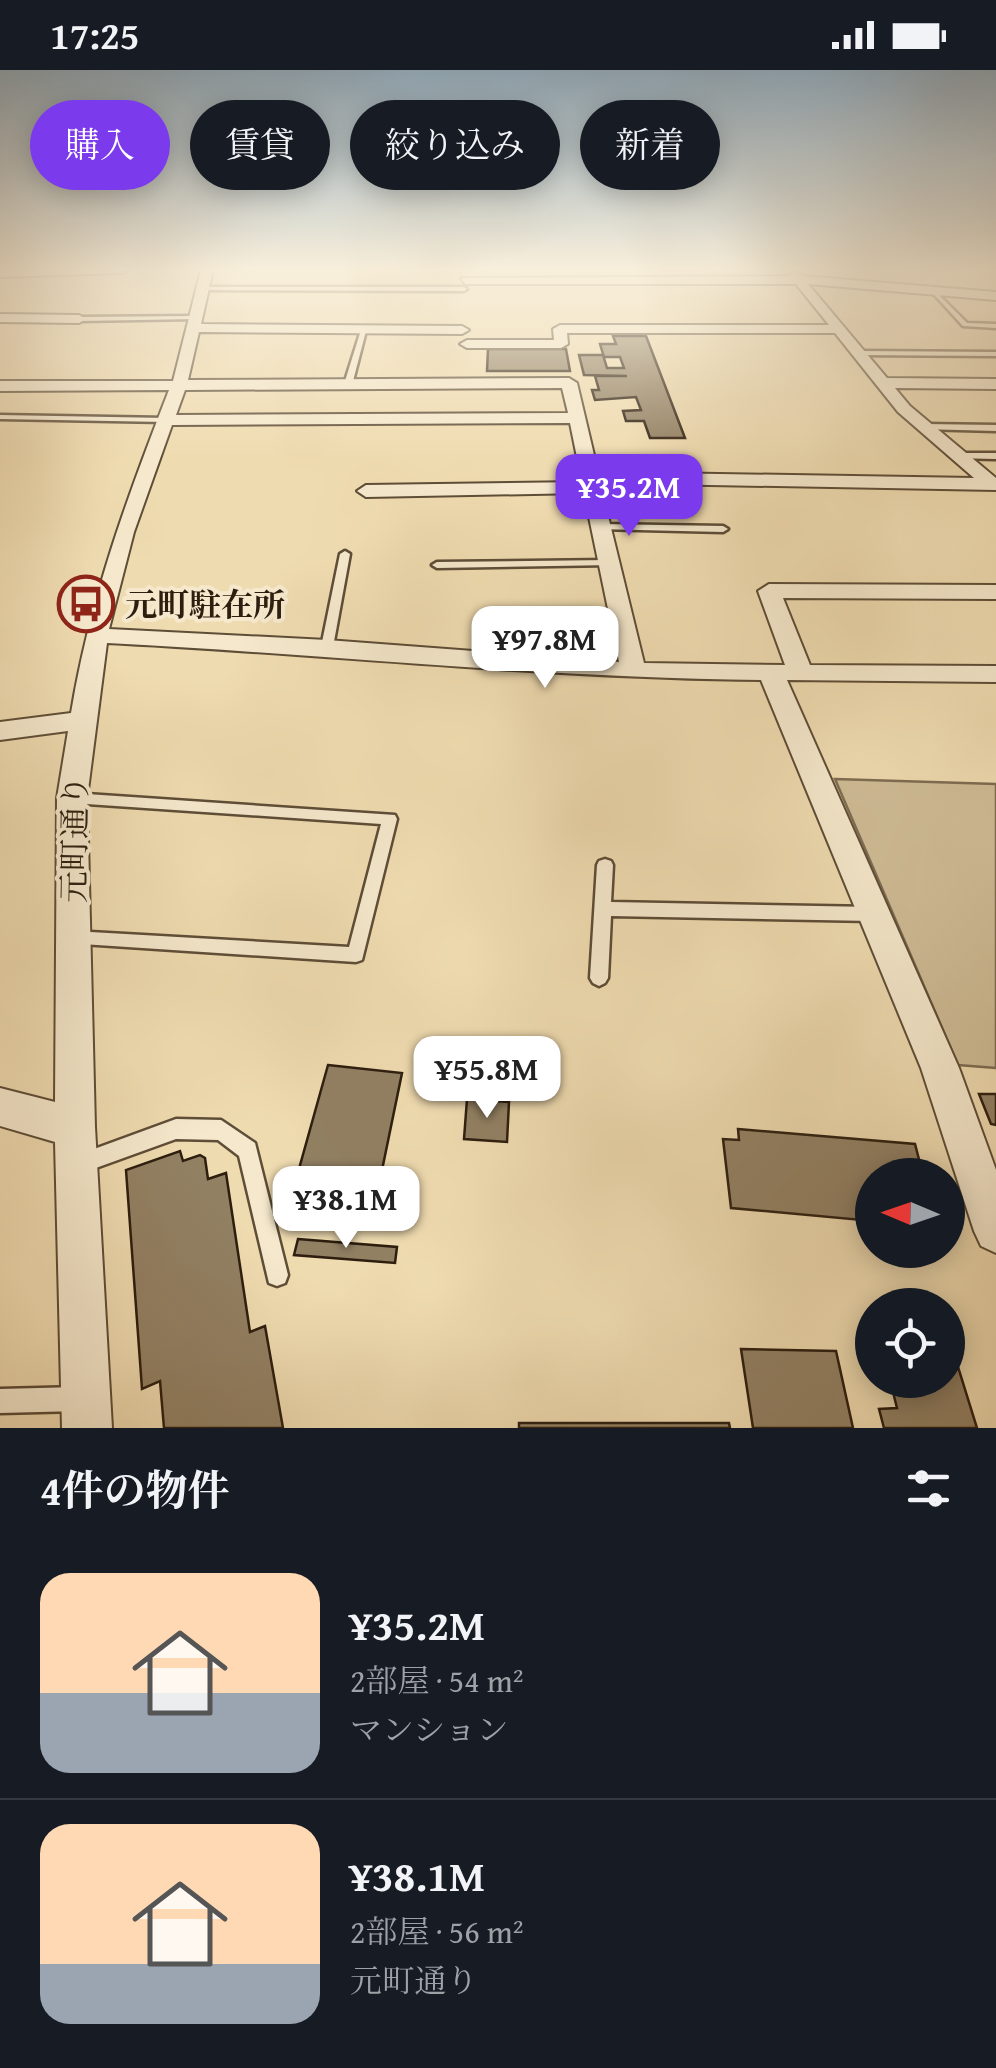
<!DOCTYPE html>
<html lang="ja">
<head>
<meta charset="utf-8">
<style>
	:root { --surface:#171b24; --page:#20242c; --text:#f1f3f6; --muted:#9ea1a6; --line:#363941; --accent:#7c3aed }
	body { margin:0; font-family:"Gentium Book Plus","Noto Serif JP",serif; background:var(--page); color:var(--text); height:100vh; display:flex; flex-direction:column; font-size:38px; white-space:nowrap }
	* { box-sizing:border-box; margin:0 }
	p { font-size:32px; color:var(--muted) }
	.icon { flex:none; width:55px; height:55px; fill:none; stroke:currentColor; stroke-width:2; stroke-linecap:round; stroke-linejoin:round }
	.map { position:relative; height:1358px; overflow:hidden }
	.details { display:flex; flex-direction:column; background:var(--surface); flex:1 }
	.details>* { flex:none }
	.banner { position:absolute; left:30px; top:30px; width:938px; height:90px; display:flex; gap:20px }
	.needle { width:65px; rotate:272deg }
	.controls { position:absolute; left:855px; top:1088px; display:grid; gap:20px }
	.controls a { display:grid; place-items:center; width:110px; height:110px; border-radius:50%; background:var(--surface); box-shadow:0 5px 25px #0003; font-size:50px }
	.price { position:absolute; translate:-50% -85px; padding:0 22px; border-radius:20px; background:#fff; color:#222; font-size:32px; line-height:65px; filter:drop-shadow(0 2px 5px #0008) }
	.price::after { content:''; position:absolute; left:50%; top:60px; width:30px; height:22px; margin-left:-15px; background:inherit; clip-path:polygon(0 0,100% 0,50% 100%) }
	.price.active { background:var(--accent); color:#fff }
	ul { padding:0; list-style:none }
	li { display:flex; align-items:center; gap:30px; height:250px; padding:0 40px }
	li+li { border-top:2px solid var(--line) }
	li span { display:grid; place-items:center; flex:none; width:280px; height:200px; border-radius:30px; color:#555 }
	li>.icon { margin-inline-start:auto }
	span .icon { width:120px; height:120px; fill:#fffc; stroke-width:1 }
	li b { font-size:42px }
	h2 { display:flex; justify-content:space-between; align-items:center; height:120px; padding:0 40px; font-size:42px }
	.tag { padding:0 35px; border-radius:45px; background:var(--surface); box-shadow:0 5px 25px #0003; font-size:35px; line-height:90px }
	.tag.active { background:var(--accent); color:#fff }
	.status { display:flex; justify-content:space-between; align-items:center; height:70px; padding:0 50px; background:var(--surface); direction:ltr }
	.status svg { height:28px; fill:currentColor }
	.map>svg:first-child { display:block }
	.green { fill:#cebb95; stroke:#7e6c52; stroke-width:2.5 }
	.building { fill:#928063; stroke:#2d1e0f; stroke-width:2.5 }
	.lines { fill:none; stroke-linecap:round; stroke-linejoin:round }
	.service-casing { stroke:#5e4d37; stroke-width:5 }
	.minor-casing { stroke:#5e4d37; stroke-width:4 }
	.service { fill:#f5e8cc; fill-rule:evenodd }
	.minor { fill:#f5e8cc; fill-rule:evenodd }
	.labels { text-anchor:middle; dominant-baseline:central; stroke-width:8; stroke-linejoin:round; paint-order:stroke }
	.poi-label { font-size:32px; font-weight:bold; fill:#2d1e0f; stroke:#f5e8cc; text-anchor:start }
	.street-label { font-size:32px; fill:#2d1e0f; stroke:#f5e8cc }
</style>
</head>
<body>
<div class="status"><b>17:25</b><svg viewBox="0 0 49 12"><path d="M0 12V9h3v3zM5 12V6h3v6zM10 12V3h3v9zM15 12V0h3v12zM26 1h20v11H26zM47 4h2v5h-2z"/></svg></div>
<div class="map">
<svg width="996" height="1358" viewBox="0 0 996 1358">
	<rect width="100%" height="100%" fill="#efdbb0"/>
	<filter id="stains"><feTurbulence type="fractalNoise" baseFrequency=".002" numOctaves="4"/><feColorMatrix values="0 0 0 0 .2 0 0 0 0 .09 0 0 0 0 .02 0 0 0 .5 -.17"/></filter>
	<radialGradient id="worn" r=".72"><stop offset=".6" stop-color="#630" stop-opacity="0"/><stop offset="1" stop-color="#630" stop-opacity=".3"/></radialGradient>
	<path class="green" d="M835,709L996,714V998L958,995Z"/>
	<g class="building">
		<path d="M613,266H646L685,368H650L644,351H626L623,341L641,340L636,327L595,330L592,320H599L595,306H627L584,305L579,285H603L607,298H624L620,287H604L600,274H616Z"/>
		<path d="M488,279H566L570,301H487Z"/>
		<path d="M328,995L402,1003L375,1134L292,1124Z"/>
		<path d="M979,1024H996V1055L991,1054Z"/>
		<path d="M467,1029L509,1032L507,1072L464,1069Z"/>
		<path d="M738,1059L915,1074L923,1105H872V1151L731,1138L723,1069L739,1070Z"/>
		<path d="M180,1081L183,1091L200,1085L205,1088L208,1109L226,1103L250,1262L265,1256L283,1358H164L160,1311L142,1319L126,1100Z"/>
		<path d="M298,1169L397,1177L395,1193L294,1185Z"/>
		<path d="M741,1279L836,1281L853,1358H753Z"/>
		<path d="M948,1284H954L977,1358H884L879,1339L897,1338L890,1310H948Z"/>
		<path d="M519,1353H729L730,1358H519Z"/>
	</g>
	<g class="lines">
		<g class="service-casing">
			<g id="service">
				<path d="M201,217H464L467,219L464,221L199,220Z"/>
				<path d="M930,220H934L967,253L996,254V258L963,256Z"/>
				<path d="M194,246L196,249L79,251L76,249L79,247Z"/>
				<path d="M361,260L366,261L353,311L349,313L345,311Z"/>
				<path d="M859,281L996,282V286L856,285Z"/>
				<path d="M0,345L166,348L170,350L166,352L0,349Z"/>
				<path d="M924,354L996,355V361L921,359V355Z"/>
				<path d="M956,383H996V389L953,388L952,386Z"/>
				<path d="M601,454L723,456L728,459L723,462L597,459V455Z"/>
				<path d="M345,481L350,484L333,577L327,581L321,577L340,484Z"/>
				<path d="M609,490L614,493L613,495L437,498L432,495L437,492Z"/>
				<path d="M72,723L395,745L397,749L362,890L356,892L67,873L65,868L67,863L73,861L349,877L381,754L72,733L67,732L65,728L67,724Z"/>
				<path d="M605,789L611,791L613,795L611,832L873,837L879,839L881,844L879,849L873,851L611,846L608,908L605,913L599,916L593,913L590,908L597,795L599,791Z"/>
				<path d="M176,1049L221,1050L255,1073L288,1205L285,1213L277,1216L269,1213L239,1086L218,1070L176,1069L82,1103L75,1100L72,1093L75,1086Z"/>
				<path d="M79,1317L88,1320L91,1329L88,1338L79,1341L0,1343V1319Z"/>
			</g>
		</g>
		<g class="minor-casing">
			<g id="minor">
				<path d="M128,200L122,203L0,207V201Z"/>
				<path d="M201,200H213L201,254L462,256L469,260L462,264L199,262L188,310L569,308L577,313L598,402L974,408L898,342L835,263H567L568,274L561,278H467L460,274L467,270H554L553,259L560,255H829L796,214H465L461,208L790,206L794,201L802,206L996,222V230L808,214L887,308L996,309V319L895,318L910,336L996,408V420L600,413L644,593L785,595L758,521L769,514L996,515V529L783,528L810,595L996,596V612L787,610L959,998L996,1100V1183L981,1176L974,1161L921,998L761,610C543,608 325,584 107,573L87,728L95,1057L112,1358H62L55,1072L0,1056V1018L55,1032L57,728L68,661L0,670V652L71,643C90,528 127,428 169,320L0,321V311H173ZM562,318L568,343L176,345L185,320ZM570,353L582,412L366,415L357,421L366,427L584,423L619,592L327,570L109,559L134,462L172,355Z"/>
				<path d="M0,244L79,245L86,249L79,253L0,252Z"/>
			</g>
		</g>
		<use href="#service" class="service"/>
		<use href="#minor" class="minor"/>
	</g>
	<linearGradient id="sky" x2="0" y2="1"><stop stop-color="#90aabc"/><stop offset="0.51" stop-color="#f8efdb"/><stop offset="1" stop-color="#f8efdb" stop-opacity="0"/></linearGradient>
	<rect width="996" height="390" fill="url(#sky)"/>
	<defs>
		<g id="bus-ring" transform="scale(2.875)"><circle r="9.5" fill="#f5e8cc" stroke="#8f2418" stroke-width="1.5"/><path d="M-5-6H5V4H4V6H2V4H-2V6H-4V4H-5ZM-3.5-4V0h7V-4ZM-3.5 1.2v1.5H-2V1.2ZM2 1.2v1.5H3.5V1.2Z" fill="#8f2418"/></g>
	</defs>
	<g fill-rule="evenodd">
		<use href="#bus-ring" x="86" y="534"/>
	</g>
	<g class="labels">
		<g class="poi-label">
			<text x="125" y="534">元町駐在所</text>
		</g>
		<g class="street-label">
			<text transform="translate(74 769) rotate(-89)">元町通り</text>
		</g>
	</g>
	<rect width="100%" height="100%" filter="url(#stains)"/>
	<rect width="100%" height="100%" fill="url(#worn)"/>
</svg>
<div class="controls">
<a><svg class="needle" viewBox="-14 -14 28 28"><path d="M0-13l5 13h-10z" fill="#e53935"/><path d="M0 13l5-13h-10z" fill="#9ea1a6"/></svg></a>
<a><svg class="icon" aria-label="locate" viewBox="0 0 24 24"><circle cx="12" cy="12" r="6"/><path d="M12 2v4M12 18v4M2 12h4M18 12h4"/></svg></a>
</div>
<b class="price active" style="left:629px;top:469px">¥35.2M</b>
<b class="price" style="left:545px;top:621px">¥97.8M</b>
<b class="price" style="left:487px;top:1051px">¥55.8M</b>
<b class="price" style="left:346px;top:1181px">¥38.1M</b>
<div class="banner">
<a class="tag active">購入</a>
<a class="tag">賃貸</a>
<a class="tag">絞り込み</a>
<a class="tag">新着</a>
</div>
</div>
<section class="details">
<h2>4件の物件<svg class="icon" aria-label="filters" viewBox="0 0 24 24"><path d="M4 7h16M4 17h16"/><circle cx="9" cy="7" r="2"/><circle cx="15" cy="17" r="2"/></svg></h2>
<ul>
<li><span style="background:linear-gradient(#ffd9b3 60%,#9aa5b1 0)"><svg class="icon" aria-label="home" viewBox="0 0 24 24"><path d="M3 11l9-7 9 7M6 9v11h12V9"/></svg></span><div><b>¥35.2M</b><p>2部屋 · 54 m²</p><p>マンション</p></div></li>
<li><span style="background:linear-gradient(#ffd9b3 70%,#9aa5b1 0)"><svg class="icon" aria-label="home" viewBox="0 0 24 24"><path d="M3 11l9-7 9 7M6 9v11h12V9"/></svg></span><div><b>¥38.1M</b><p>2部屋 · 56 m²</p><p>元町通り</p></div></li>
</ul>
</section>
</body>
</html>
